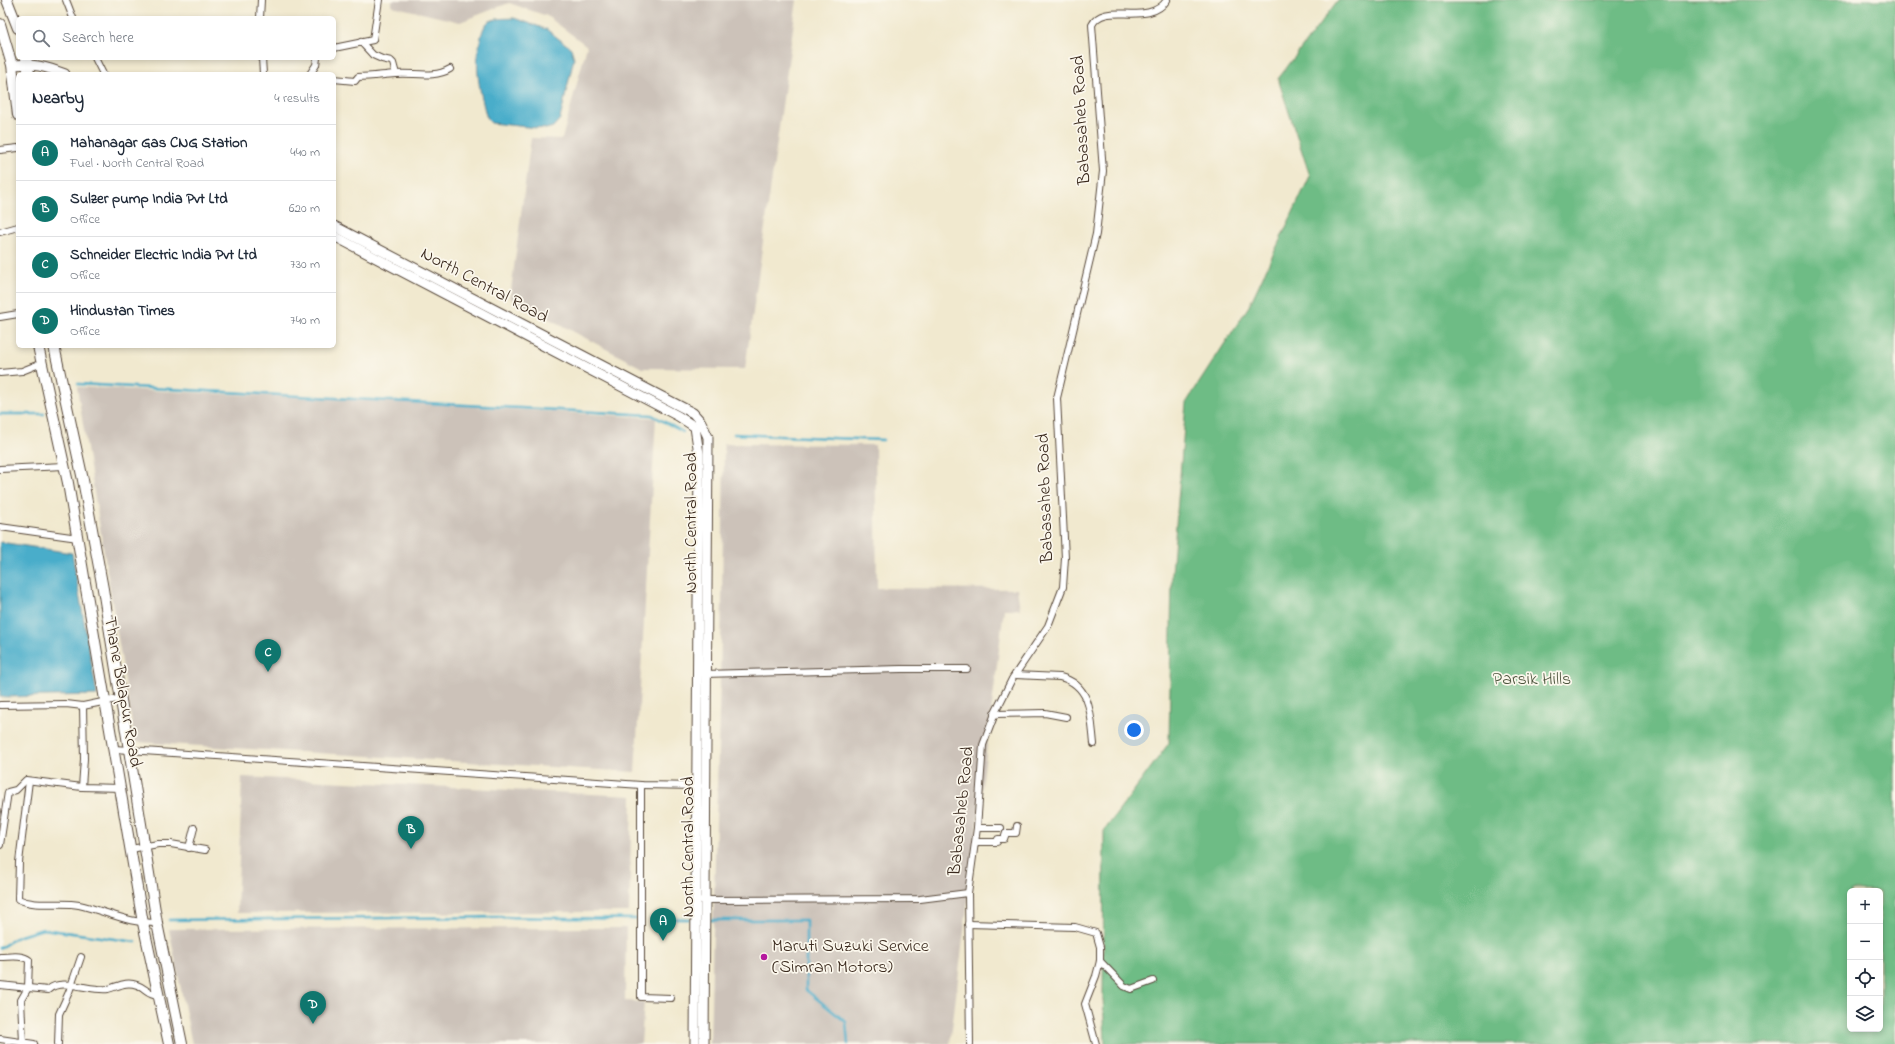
<!DOCTYPE html>
<html lang="en">
<head>
<meta charset="utf-8">
<style>
	:root { --surface:#fff; --page:#f2f2f3; --text:#1f2937; --muted:#747a83; --line:#e0e1e3; --accent:#0f766e }
	body { margin:0; font-family:"Indie Flower",sans-serif; background:var(--page); color:var(--text) }
	.controls { position:absolute; right:12px; bottom:12px; display:grid; overflow:hidden; border-radius:6px; box-shadow:0 2px 6px #0003 }
	.controls button { width:36px; height:36px; display:grid; place-items:center; padding:0; border:0; border-bottom:1px solid var(--line); background:var(--surface); color:var(--text); font:20px sans-serif }
	.you { position:absolute; left:1134px; top:730px; width:14px; height:14px; margin:-10px; border:3px solid #fff; border-radius:50%; background:#1a73e8; box-shadow:0 0 0 6px #1a73e833 }
	.badge { display:grid; place-items:center; width:26px; height:26px; border-radius:50%; background:var(--accent); color:#fff; font-size:13px; font-weight:700 }
	.pin { position:absolute; translate:-50% -33px; filter:drop-shadow(0 1px 2px #0008) }
	.pin::after { content:''; position:absolute; top:21px; width:14px; height:12px; background:inherit; clip-path:polygon(0 0,100% 0,50% 100%) }
	.list { margin:0; padding:0; list-style:none }
	h2 { display:flex; justify-content:space-between; align-items:center; height:52px; margin:0; padding:0 16px; font-size:17px }
	h2 small { font-size:13px; font-weight:400; color:var(--muted) }
	.list li { display:grid; grid-template-columns:26px 1fr auto; gap:12px; align-items:center; box-sizing:border-box; height:56px; padding:0 16px; border-top:1px solid var(--line) }
	.list b { display:block; font-size:15px; white-space:nowrap }
	.list p { margin:0; font-size:13px; white-space:nowrap; color:var(--muted) }
	.list em { font-size:13px; font-style:normal; color:var(--muted) }
	.icon { flex:none; width:22px; height:22px; fill:none; stroke:currentColor; stroke-width:2; stroke-linecap:round; stroke-linejoin:round }
	.map { position:relative; flex:none; width:1895px; height:1044px; overflow:hidden }
	.search { position:absolute; background:var(--surface); box-shadow:0 2px 6px #0003; left:16px; top:16px; width:320px; height:44px; display:flex; align-items:center; gap:10px; box-sizing:border-box; padding:0 14px; border-radius:6px; color:var(--muted); font-size:15px }
	.panel { position:absolute; background:var(--surface); box-shadow:0 2px 6px #0003; left:16px; top:72px; width:320px; height:276px; border-radius:6px }
	.map>svg:first-child { display:block }
	.industrial { fill:#ccc2b9 }
	.forest { fill:#6ebc85; stroke:#547352; fill-rule:evenodd }
	.water { fill:#4aadca; stroke:#426c74 }
	.lines { fill:none; stroke-linecap:round; stroke-linejoin:round }
	.stream { stroke:#4aadca; stroke-width:2.5 }
	.minor-casing { stroke:#564739; stroke-width:8 }
	.secondary-casing { stroke:#564739; stroke-width:11 }
	.primary-casing { stroke:#564739; stroke-width:12 }
	.minor { stroke:#fff; stroke-width:6 }
	.secondary { stroke:#fff; stroke-width:9 }
	.primary { stroke:#fff; stroke-width:10 }
	.poi-dot { fill:#b5179e; stroke:#fbf7ec; stroke-width:1.5 }
	.labels { text-anchor:middle; dominant-baseline:central; stroke-width:3.5; stroke-linejoin:round; paint-order:stroke }
	.street-label { font-size:18px; fill:#3b2a1e; stroke:#fbf7ec }
	.park-label { font-size:18px; fill:#4e563e; stroke:#fbf7ec }
	.poi-label { font-size:18px; fill:#3b2a1e; stroke:#fbf7ec; text-anchor:start }
</style>
</head>
<body>
<div class="map">
<svg width="1895" height="1044" viewBox="0 0 1895 1044">
	<rect width="100%" height="100%" fill="#fbf7ec"/>
	<filter id="ink" filterUnits="userSpaceOnUse"><feTurbulence type="fractalNoise" baseFrequency=".025" numOctaves="2"/><feDisplacementMap in="SourceGraphic" scale="8" xChannelSelector="R" yChannelSelector="G"/><feConvolveMatrix kernelMatrix="1 2 1 2 8 2 1 2 1" color-interpolation-filters="sRGB"/></filter>
	<filter id="wash" filterUnits="userSpaceOnUse"><feTurbulence type="fractalNoise" baseFrequency=".012" numOctaves="4" result="noise"/><feDisplacementMap in="SourceGraphic" scale="16" xChannelSelector="R" yChannelSelector="G"/><feGaussianBlur stdDeviation="0.9" result="paint"/><feColorMatrix in="noise" values="0 0 0 0 0 0 0 0 0 0 0 0 0 0 0 0 0 1.4 0 .05"/><feComposite in="paint" operator="in"/></filter>
	<g filter="url(#wash)">
		<rect width="100%" height="100%" fill="#f1e9cf"/>
		<g class="industrial">
			<polygon points="392,0 797,0 745,369 642,368 510,298 531,138 562,139 587,46 547,16 509,3 460,22 392,6"/>
			<polygon points="77,387 396,402 656,418 635,772 135,742"/>
			<polygon points="724,444 875,445 877,588 1017,589 1020,609 1004,609 950,1044 710,1044 722,603"/>
			<polygon points="242,777 632,796 629,912 237,913"/>
			<polygon points="626,928 625,1001 644,1002 641,1044 192,1044 169,929"/>
		</g>
		<path class="forest" d="M 1338,0 L 1895,0 L 1895,1044 L 1105,1044 L 1103,996 L 1104,831 L 1169,743 L 1172,573 L 1186,403 L 1249,306 L 1310,176 L 1278,79 ZM 1850,891 L 1880,891 L 1880,1029 L 1850,1029 Z"/>
		<g class="water">
			<path d="M 514,18 L 546,29 L 571,48 L 574,58 L 560,119 L 553,127 L 546,129 L 491,123 L 487,119 C 480,92 473,65 481,37 C 482,32 484,26 487,23 C 494,17 506,19 514,18 Z"/>
			<polygon points="0,542 72,553 97,695 0,697"/>
		</g>
		<g class="lines">
			<g class="stream">
				<polyline points="78,384 652,415 683,432"/>
				<polyline points="0,414 44,414"/>
				<polyline points="734,434 883,440"/>
				<polyline points="651,919 689,919"/>
				<polyline points="169,920 498,917 636,919"/>
				<polyline points="710,920 806,920 806,990 846,1022 848,1044"/>
				<polyline points="0,948 17,937 43,929 136,942"/>
			</g>
		</g>
	</g>
	<g filter="url(#ink)">
		<g class="lines">
			<defs>
				<g id="minor">
					<polyline points="66,0 73,18"/>
					<polyline points="260,18 261,0"/>
					<polyline points="361,42 373,55 382,59 391,61 393,63 396,74"/>
					<polyline points="334,48 373,40 379,0"/>
					<polyline points="95,58 103,74"/>
					<polyline points="262,58 263,74"/>
					<polyline points="310,74 316,65 317,58"/>
					<path d="M 334,79 L 355,81 L 358,77 C 371,77 382,75 395,74 C 413,72 433,79 450,69"/>
					<polyline points="0,150 18,148"/>
					<polyline points="0,232 18,227"/>
					<polyline points="0,317 18,314"/>
					<polyline points="0,373 22,371 42,363"/>
					<polyline points="0,469 64,466"/>
					<polyline points="0,527 78,538"/>
					<polyline points="704,674 901,669 967,669"/>
					<path d="M 1015,675 L 1060,677 C 1092,685 1091,717 1094,744"/>
					<polyline points="0,705 66,704 83,706 122,698"/>
					<polyline points="994,714 1045,713 1066,717"/>
					<polyline points="114,749 641,785 699,786"/>
					<path d="M 29,781 L 19,862 L 18,899 C 37,908 59,901 79,905 C 106,911 129,924 157,923"/>
					<polyline points="641,785 641,997 671,998"/>
					<polyline points="82,787 84,759 83,706"/>
					<polyline points="977,828 1001,828"/>
					<polyline points="976,842 997,842 998,839 1004,839 1006,833 1016,833 1017,826"/>
					<polyline points="0,845 8,792 16,790 26,780 82,787 121,788"/>
					<polyline points="189,848 194,828"/>
					<polyline points="131,849 158,844 171,844 205,850"/>
					<polyline points="702,900 920,899 968,893"/>
					<polyline points="968,924 1075,927 1096,933 1100,947 1100,961 1096,976 1085,1004 1096,1044"/>
					<path d="M 0,957 C 9,957 22,954 29,960 L 28,988 L 21,1000 L 23,1042"/>
					<polyline points="1100,961 1124,986 1131,989 1153,981"/>
					<path d="M 0,985 L 48,990 C 61,977 92,992 108,989 C 119,986 126,981 137,985 C 147,988 146,994 159,995"/>
					<polyline points="0,1039 34,1044"/>
					<polyline points="58,1044 59,1014 69,992 81,957"/>
					<path d="M 970,1044 L 968,893 L 977,828 L 983,745 L 996,711 L 1012,679 L 1048,626 L 1063,587 L 1065,558 L 1057,398 L 1096,234 L 1103,171 L 1092,25 C 1104,0 1148,28 1167,0"/>
				</g>
				<g id="secondary">
					<path d="M 12,65 C 32,63 47,67 65,74"/>
					<polyline points="334,226 693,413 701,422 708,437 704,1044"/>
					<polyline points="334,236 678,416 695,427 699,454 695,1044"/>
				</g>
				<g id="primary">
					<polyline points="7,0 18,28"/>
					<polyline points="0,24 12,65 18,115"/>
					<polyline points="26,58 29,74"/>
					<polyline points="38,346 68,483 143,923 169,1044"/>
					<polyline points="54,346 83,480 103,589 157,923 182,1044"/>
				</g>
			</defs>
			<use href="#minor" class="minor-casing"/>
			<use href="#secondary" class="secondary-casing"/>
			<use href="#primary" class="primary-casing"/>
			<use href="#minor" class="minor"/>
			<use href="#secondary" class="secondary"/>
			<use href="#primary" class="primary"/>
		</g>
	</g>
	<circle class="poi-dot" cx="764" cy="957" r="4"/>
	<g class="labels">
		<g class="street-label">
			<text transform="translate(1082 120) rotate(-93)">Babasaheb Road</text>
			<text transform="translate(484 286) rotate(28)">North Central Road</text>
			<text transform="translate(1046 498) rotate(-92)">Babasaheb Road</text>
			<text transform="translate(692 523) rotate(-90)">North Central Road</text>
			<text transform="translate(122 692) rotate(80)">Thane Belapur Road</text>
			<text transform="translate(962 811) rotate(-84)">Babasaheb Road</text>
			<text transform="translate(689 847) rotate(-90)">North Central Road</text>
		</g>
		<g class="park-label">
			<text x="1532" y="680">Parsik Hills</text>
		</g>
		<g class="poi-label">
			<text x="772" y="947">Maruti Suzuki Service<tspan x="772" dy="21">(Simran Motors)</tspan></text>
		</g>
	</g>
</svg>
<div class="controls">
<button>+</button>
<button>−</button>
<button><svg class="icon" aria-label="locate" viewBox="0 0 24 24"><circle cx="12" cy="12" r="6"/><path d="M12 2v4M12 18v4M2 12h4M18 12h4"/></svg></button>
<button><svg class="icon" aria-label="layers" viewBox="0 0 24 24"><path d="M12 4l9 5-9 5-9-5zM3 14l9 5 9-5"/></svg></button>
</div>
<div class="you"></div>
<div class="pin badge" style="left:663px;top:941px">A</div>
<div class="pin badge" style="left:411px;top:849px">B</div>
<div class="pin badge" style="left:268px;top:672px">C</div>
<div class="pin badge" style="left:313px;top:1024px">D</div>
<div class="search"><svg class="icon" aria-label="search" viewBox="0 0 24 24"><circle cx="10" cy="10" r="6"/><path d="M15 15l6 6"/></svg>Search here</div>
<section class="panel">
<h2>Nearby<small>4 results</small></h2>
<ul class="list">
<li><span class="badge">A</span><div><b>Mahanagar Gas CNG Station</b><p>Fuel · North Central Road</p></div><em>440 m</em></li>
<li><span class="badge">B</span><div><b>Sulzer pump India Pvt Ltd</b><p>Office</p></div><em>620 m</em></li>
<li><span class="badge">C</span><div><b>Schneider Electric India Pvt Ltd</b><p>Office</p></div><em>730 m</em></li>
<li><span class="badge">D</span><div><b>Hindustan Times</b><p>Office</p></div><em>740 m</em></li>
</ul>
</section>
</div>
</body>
</html>
